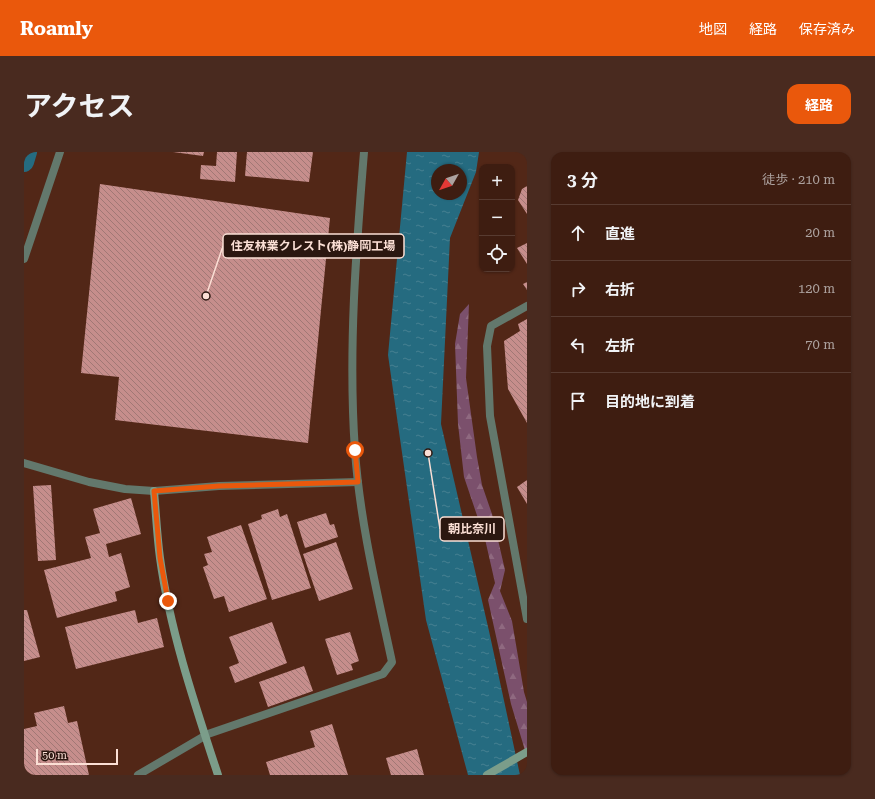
<!DOCTYPE html>
<html lang="ja">
<head>
<meta charset="utf-8">
<style>
	:root { --surface:#3e1d11; --page:#492a1f; --text:#f1f3f6; --muted:#ada29f; --line:#573b31; --accent:#ea580c }
	body { margin:0; font-family:"Roboto Serif","Noto Sans JP",serif; background:var(--page); color:var(--text) }
	.controls { position:absolute; right:12px; top:12px; display:grid; overflow:hidden; border-radius:8px; box-shadow:0 1px 3px #0004 }
	.controls button { width:36px; height:36px; display:grid; place-items:center; padding:0; border:0; border-bottom:1px solid var(--line); background:var(--surface); color:var(--text); font:20px sans-serif }
	.compass { position:absolute; left:407px; top:12px; width:36px; height:36px; border-radius:50%; background:var(--surface); box-shadow:0 1px 3px #0004; rotate:230deg }
	.scale { position:absolute; left:12px; bottom:10px; width:82px; box-sizing:border-box; padding-left:4px; border:2px solid #fbdfd5; border-top:0; font-size:11px; line-height:14px; white-space:nowrap; color:#fbdfd5; -webkit-text-stroke:3px #2b1710; paint-order:stroke }
	.stop { position:absolute; width:12px; height:12px; margin:-9px; border:3px solid #ea580c; border-radius:50%; background:#fff }
	.stop.end { background:#ea580c; border-color:#fff; box-shadow:0 1px 4px #0008 }
	.list { margin:0; padding:0; list-style:none }
	h2 { display:flex; justify-content:space-between; align-items:center; height:52px; margin:0; padding:0 16px; font-size:17px }
	h2 small { font-size:13px; font-weight:400; color:var(--muted) }
	.list li { display:grid; grid-template-columns:26px 1fr auto; gap:12px; align-items:center; box-sizing:border-box; height:56px; padding:0 16px; border-top:1px solid var(--line) }
	.list b { display:block; font-size:15px; white-space:nowrap }
	.list em { font-size:13px; font-style:normal; color:var(--muted) }
	.icon { flex:none; width:22px; height:22px; fill:none; stroke:currentColor; stroke-width:2; stroke-linecap:round; stroke-linejoin:round }
	.map { position:relative; flex:none; width:503px; height:623px; overflow:hidden; border-radius:12px }
	header { display:flex; align-items:center; gap:24px; box-sizing:border-box; height:56px; padding:0 20px; background:var(--accent); color:#fff }
	header strong { font-size:19px }
	nav { display:flex; gap:22px; margin-inline-start:auto; font-size:14px }
	.intro { display:flex; align-items:center; justify-content:space-between; box-sizing:border-box; height:96px; padding:0 24px }
	h1 { margin:0; font-size:28px }
	.button { padding:10px 18px; border-radius:12px; background:var(--accent); color:#fff; font-size:14px; font-weight:700 }
	main { display:flex; gap:24px; padding:0 24px }
	aside { flex:1; background:var(--surface); border-radius:12px; box-shadow:0 1px 3px #0004 }
	.map>svg:first-child { display:block }
	.forest { fill:url(#forest-firs) }
	.water { fill:url(#water-ripples); fill-rule:evenodd }
	.lines { fill:none; stroke-linecap:round; stroke-linejoin:round }
	.river { stroke:#256b80; stroke-width:20 }
	.building { fill:url(#building-back-hatch) }
	.street { stroke:#63786c; stroke-width:8 }
	.secondary { stroke:#7b9d8a; stroke-width:8 }
	.route { stroke:#ea580c; stroke-width:5 }
	.leader { fill:none; stroke:#fbdfd5; stroke-width:1.5 }
	.callout-dot { fill:#fbdfd5; stroke:#2b1710; stroke-width:1.5 }
	.callout { fill:#2b1710; stroke:#fbdfd5; stroke-width:1.5 }
	.callout-label { font-size:12px; text-anchor:middle; font-weight:bold; fill:#fbdfd5 }
</style>
</head>
<body>
<header>
<strong>Roamly</strong>
<nav><a>地図</a><a>経路</a><a>保存済み</a></nav>
</header>
<div class="intro"><h1>アクセス</h1><a class="button">経路</a></div>
<main>
<div class="map">
<svg width="503" height="623" viewBox="0 0 503 623">
	<defs>
		<pattern id="forest-firs" width="22" height="20" patternUnits="userSpaceOnUse"><rect width="22" height="20" fill="#7b506c"/><path d="M5 1l3.5 6h-7zM16 11l3.5 6h-7z" fill="#8f6980"/></pattern>
		<pattern id="water-ripples" width="26" height="14" patternUnits="userSpaceOnUse"><rect width="26" height="14" fill="#256b80"/><path d="M2 4q2-2 4 0t4 0M15 11q2-2 4 0t4 0" fill="none" stroke="#468091"/></pattern>
		<pattern id="building-back-hatch" width="6" height="6" patternUnits="userSpaceOnUse"><rect width="6" height="6" fill="#c68e8c"/><path d="M-1 5l2 2M0 0l6 6M5-1l2 2" fill="none" stroke="#a17875"/></pattern>
	</defs>
	<rect width="100%" height="100%" fill="#522717"/>
	<polygon class="forest" points="445,152 442,226 453,305 458,333 468,362 481,418 476,439 488,469 500,540 503,550 503,605 487,552 464,448 471,431 461,387 440,325 434,272 431,192 436,162"/>
	<path class="water" d="M 383,0 L 455,0 L 452,20 L 426,86 L 417,272 L 465,479 L 496,623 L 444,623 L 402,468 L 364,203 ZM 413,18 L 437,18 L 437,42 L 413,42 Z"/>
	<g class="lines">
		<polyline class="river" points="0,10 3,0"/>
	</g>
	<g class="building">
		<polygon points="149,0 180,0 179,4"/>
		<polygon points="193,0 213,0 211,30 176,27 177,13 192,14"/>
		<polygon points="223,0 289,0 285,30 221,24"/>
		<polygon points="76,32 306,66 284,291 91,268 95,225 57,221"/>
		<polygon points="503,34 503,62 494,48 498,37"/>
		<polygon points="503,91 503,112 493,96"/>
		<polygon points="503,130 503,138 499,132"/>
		<polygon points="503,167 503,271 484,237 480,189 496,179 494,172"/>
		<polygon points="503,328 503,352 493,335"/>
		<polygon points="27,333 32,408 14,409 9,334"/>
		<polygon points="107,346 117,382 82,392 85,405 97,401 106,435 91,440 93,449 33,466 20,418 67,406 61,385 76,381 69,357"/>
		<polygon points="254,357 256,365 263,362 287,436 248,448 224,372 238,367 237,363"/>
		<polygon points="302,361 306,373 310,372 314,385 281,396 273,370"/>
		<polygon points="217,373 243,447 205,460 200,444 190,447 179,415 184,413 180,402 188,400 183,385"/>
		<polygon points="312,390 329,437 295,449 279,402"/>
		<polygon points="0,458 3,458 16,505 0,509"/>
		<polygon points="111,458 114,471 133,466 140,495 52,517 41,475"/>
		<polygon points="248,470 263,511 211,531 205,515 215,511 205,485"/>
		<polygon points="326,480 335,509 327,512 329,518 313,523 301,487"/>
		<polygon points="280,514 289,539 244,555 235,530"/>
		<polygon points="40,554 44,571 53,569 65,623 0,623 0,577 13,574 10,561"/>
		<polygon points="308,572 324,623 246,623 242,610 291,595 286,579"/>
		<polygon points="393,597 400,623 367,623 362,606"/>
	</g>
	<g class="lines">
		<g class="street">
			<polyline points="0,107 36,0"/>
			<polyline points="503,154 467,174 463,194 466,264 503,467"/>
			<polyline points="0,311 65,330 101,337 130,339 195,334 334,330"/>
			<path d="M 114,623 L 184,582 L 359,522 L 368,510 C 353,440 336,370 331,299 C 324,199 332,99 340,0"/>
		</g>
		<g class="secondary">
			<path d="M 130,339 C 132,361 133,384 136,406 C 146,479 171,553 194,623"/>
			<polyline points="463,623 503,600"/>
		</g>
	</g>
	<g class="lines">
		<polyline class="route" points="144,449 136,406 130,339 195,334 334,330 331,298"/>
	</g>
	<path class="leader" d="M182 144L199 94M404 301L416 377"/>
	<g class="callout-dot">
		<circle cx="182" cy="144" r="4"/>
		<circle cx="404" cy="301" r="4"/>
	</g>
	<g class="callout">
		<rect x="199" y="82" width="181" height="24" rx="4"/>
		<rect x="416" y="365" width="64" height="24" rx="4"/>
	</g>
	<g class="callout-label">
		<text x="289" y="98">住友林業クレスト(株)静岡工場</text>
		<text x="448" y="381">朝比奈川</text>
	</g>
</svg>
<div class="controls">
<button>+</button>
<button>−</button>
<button><svg class="icon" aria-label="locate" viewBox="0 0 24 24"><circle cx="12" cy="12" r="6"/><path d="M12 2v4M12 18v4M2 12h4M18 12h4"/></svg></button>
</div>
<svg class="compass" viewBox="-18 -18 36 36"><path d="M0-13l5 13h-10z" fill="#e53935"/><path d="M0 13l5-13h-10z" fill="#ada29f"/></svg>
<div class="scale">50 m</div>
<div class="stop" style="left:331px;top:298px"></div>
<div class="stop end" style="left:144px;top:449px"></div>
</div>
<aside>
<h2>3 分<small>徒歩 · 210 m</small></h2>
<ul class="list">
<li><svg class="icon" aria-label="ahead" viewBox="0 0 24 24"><path d="M12 20V5M6 11l6-6 6 6"/></svg><div><b>直進</b></div><em>20 m</em></li>
<li><svg class="icon" aria-label="right" viewBox="0 0 24 24"><path d="M7 20v-9h11M14 6l5 5-5 5"/></svg><div><b>右折</b></div><em>120 m</em></li>
<li><svg class="icon" aria-label="left" viewBox="0 0 24 24"><path d="M17 20v-9H6M10 6l-5 5 5 5"/></svg><div><b>左折</b></div><em>70 m</em></li>
<li><svg class="icon" aria-label="arrive" viewBox="0 0 24 24"><path d="M6 21V4h12l-3 4 3 4H6"/></svg><div><b>目的地に到着</b></div></li>
</ul>
</aside>
</main>
</body>
</html>
